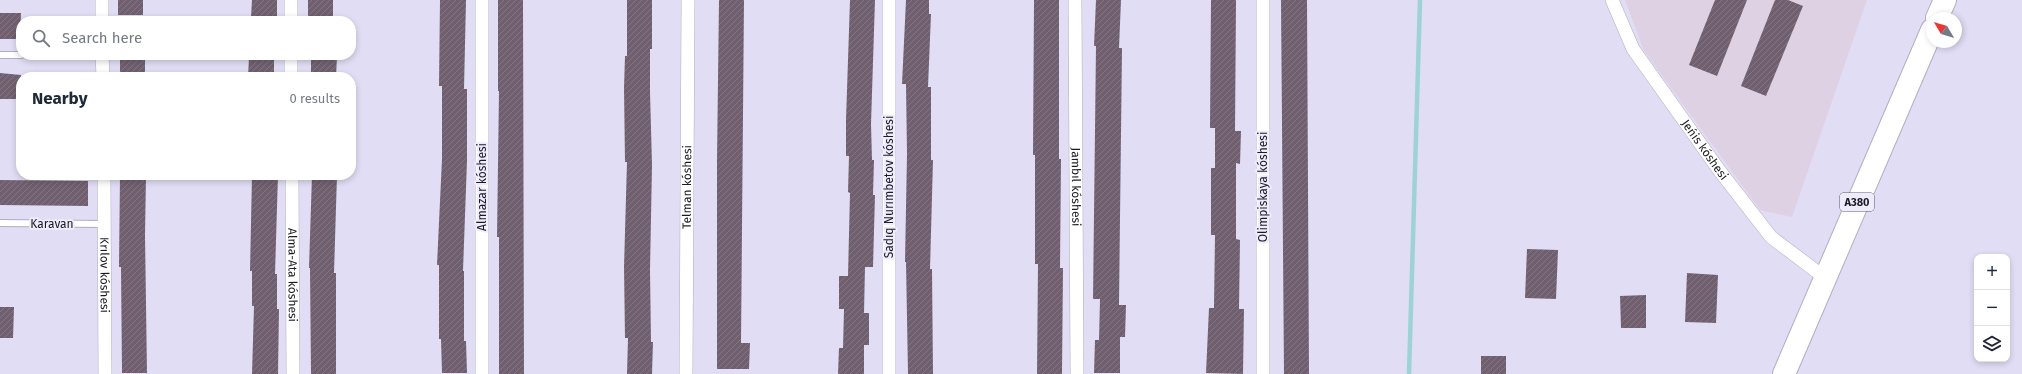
<!DOCTYPE html>
<html lang="en">
<head>
<meta charset="utf-8">
<style>
	:root { --surface:#fff; --page:#f2f2f3; --text:#1f2937; --muted:#747a83; --line:#e0e1e3 }
	body { margin:0; font-family:"Fira Sans",sans-serif; background:var(--page); color:var(--text) }
	.controls { position:absolute; right:12px; bottom:12px; display:grid; overflow:hidden; border-radius:8px; box-shadow:0 2px 6px #0003 }
	.controls button { width:36px; height:36px; display:grid; place-items:center; padding:0; border:0; border-bottom:1px solid var(--line); background:var(--surface); color:var(--text); font:20px sans-serif }
	.compass { position:absolute; left:1926px; top:12px; width:36px; height:36px; border-radius:50%; background:var(--surface); box-shadow:0 2px 6px #0003; rotate:308deg }
	.list { margin:0; padding:0; list-style:none }
	h2 { display:flex; justify-content:space-between; align-items:center; height:52px; margin:0; padding:0 16px; font-size:17px }
	h2 small { font-size:13px; font-weight:400; color:var(--muted) }
	.icon { flex:none; width:22px; height:22px; fill:none; stroke:currentColor; stroke-width:2; stroke-linecap:round; stroke-linejoin:round }
	.map { position:relative; flex:none; width:2022px; height:374px; overflow:hidden }
	.search { position:absolute; background:var(--surface); box-shadow:0 2px 6px #0003; left:16px; top:16px; width:340px; height:44px; display:flex; align-items:center; gap:10px; box-sizing:border-box; padding:0 14px; border-radius:16px; color:var(--muted); font-size:15px }
	.panel { position:absolute; background:var(--surface); box-shadow:0 2px 6px #0003; left:16px; top:72px; width:340px; height:108px; border-radius:16px }
	.map>svg:first-child { display:block }
	.education { fill:#dfd1e4 }
	.lines { fill:none; stroke-linecap:round; stroke-linejoin:round }
	.stream { stroke:#9fd2d7; stroke-width:4.5 }
	.building { fill:url(#building-hatch) }
	.lane-casing { stroke:#b1adc3; stroke-width:8 }
	.street-casing { stroke:#b1adc3; stroke-width:14 }
	.highway-casing { stroke:#b1adc3; stroke-width:24 }
	.lane { stroke:#fff; stroke-width:6 }
	.street { stroke:#fff; stroke-width:13 }
	.highway { stroke:#fff; stroke-width:22 }
	.labels { text-anchor:middle; dominant-baseline:central; stroke-width:4; stroke-linejoin:round; paint-order:stroke }
	.shield { fill:#eeebfd; stroke:#5a5964; stroke-width:1 }
	.shield-label { font-size:11px; font-weight:bold; fill:#1b1a22 }
	.street-label { font-size:12px; fill:#1b1a22; stroke:#eeebfd }
</style>
</head>
<body>
<div class="map">
<svg width="2022" height="374" viewBox="0 0 2022 374">
	<defs>
		<pattern id="building-hatch" width="6" height="6" patternUnits="userSpaceOnUse"><rect width="6" height="6" fill="#70606f"/><path d="M-1 1l2-2M0 6l6-6M5 7l2-2" fill="none" stroke="#837682"/></pattern>
	</defs>
	<rect width="100%" height="100%" fill="#e1ddf4"/>
	<polygon class="education" points="1625,0 1867,0 1792,217 1760,210 1644,51"/>
	<g class="lines">
		<polyline class="stream" points="1409,374 1420,0"/>
	</g>
	<g class="building">
		<rect x="118" y="0" width="25" height="15"/>
		<polygon points="252,0 277,0 277,17 251,17"/>
		<rect x="308" y="0" width="25" height="21"/>
		<polygon points="440,0 466,0 464,89 467,89 467,161 463,271 464,271 464,341 466,341 467,373 442,373 441,339 439,339 439,265 437,265 442,159 442,86 439,86"/>
		<polygon points="498,0 523,0 524,374 499,374 499,237 497,237 499,91 498,91"/>
		<polygon points="627,0 652,0 652,49 650,49 650,92 652,165 650,270 651,342 653,342 652,374 627,374 628,338 625,338 624,267 627,162 625,162 624,88 625,56 627,56"/>
		<polygon points="719,0 744,0 741,343 750,343 749,369 717,369 717,160"/>
		<polygon points="850,0 875,0 871,124 872,160 874,160 873,195 875,195 873,267 865,267 864,313 869,313 869,345 864,345 864,374 838,374 839,348 843,348 844,309 839,309 839,276 848,276 850,193 848,192 849,156 846,156 846,120"/>
		<polygon points="906,0 929,0 929,14 931,14 928,87 931,87 931,160 933,160 930,269 932,269 933,374 908,374 906,262 905,262 907,154 906,84 902,84"/>
		<polygon points="1034,0 1059,0 1059,159 1061,159 1060,268 1063,268 1062,374 1037,374 1038,264 1035,264 1035,155 1033,155"/>
		<polygon points="1096,0 1121,0 1119,48 1122,48 1119,305 1126,305 1125,337 1120,337 1120,373 1094,373 1095,340 1099,340 1100,299 1093,299 1096,46 1094,46"/>
		<polygon points="1211,0 1236,0 1235,131 1241,131 1240,164 1236,163 1236,239 1240,240 1239,309 1244,309 1243,374 1206,373 1209,308 1214,308 1215,235 1211,235 1211,168 1215,168 1215,128 1210,128"/>
		<polygon points="1281,0 1307,0 1309,374 1284,374"/>
		<polygon points="1715,0 1747,0 1717,76 1689,65"/>
		<polygon points="1775,0 1788,0 1803,6 1766,96 1741,86"/>
		<polygon points="0,13 21,13 20,39 0,39"/>
		<polygon points="311,55 337,56 336,77 311,77"/>
		<polygon points="249,57 274,57 274,77 248,77"/>
		<polygon points="120,58 145,59 145,77 120,77"/>
		<polygon points="0,73 21,75 21,99 0,99"/>
		<polygon points="120,175 146,175 145,235 147,373 122,373 121,267 119,267"/>
		<polygon points="252,175 278,175 275,274 277,274 277,309 279,309 278,374 252,374 254,306 252,306 252,271 250,271"/>
		<polygon points="312,175 337,175 334,273 336,273 336,374 311,374 310,268 309,268"/>
		<polygon points="0,180 88,181 88,206 0,205"/>
		<polygon points="1527,249 1558,250 1556,299 1525,298"/>
		<polygon points="1687,273 1718,275 1716,323 1685,322"/>
		<polygon points="1646,295 1646,328 1621,328 1620,296"/>
		<polygon points="0,307 14,307 13,338 0,338"/>
		<rect x="1481" y="356" width="25" height="18"/>
	</g>
	<g class="lines">
		<defs>
			<g id="lane">
				<polyline points="0,55 21,55"/>
				<polyline points="0,223 104,224"/>
			</g>
			<g id="street">
				<polyline points="102,0 102,21"/>
				<polyline points="291,0 291,21"/>
				<polyline points="482,0 482,374"/>
				<path id="s1" d="M 1075,0 L 1077,374"/>
				<path id="s2" d="M 1612,0 L 1633,49 L 1719,170 L 1771,237 L 1824,277"/>
				<polyline points="102,55 103,77"/>
				<polyline points="291,55 291,77"/>
				<path id="s3" d="M 104,175 L 105,374"/>
				<path id="s4" d="M 292,175 L 293,374"/>
				<path id="s5" d="M 686,374 L 688,0"/>
				<polyline points="889,374 889,0"/>
				<polyline points="1263,374 1263,0"/>
			</g>
			<g id="highway">
				<polyline points="1937,18 1945,0"/>
				<polyline points="1784,374 1932,30"/>
			</g>
		</defs>
		<use href="#lane" class="lane-casing"/>
		<use href="#street" class="street-casing"/>
		<use href="#highway" class="highway-casing"/>
		<use href="#lane" class="lane"/>
		<use href="#street" class="street"/>
		<use href="#highway" class="highway"/>
	</g>
	<g class="labels">
		<rect class="shield" x="1840" y="193" width="34" height="18" rx="3"/>
		<g class="shield-label">
			<text x="1857" y="202">A380</text>
		</g>
		<g class="street-label">
			<text stroke="none"><textPath href="#s2" startOffset="177">Jeńis kóshesi</textPath></text>
			<text transform="translate(482 187) rotate(-90)">Almazar kóshesi</text>
			<text stroke="none"><textPath href="#s5" startOffset="187">Telman kóshesi</textPath></text>
			<text transform="translate(889 187) rotate(-90)">Sadıq Nurımbetov kóshesi</text>
			<text stroke="none"><textPath href="#s1" startOffset="187">Jambıl kóshesi</textPath></text>
			<text transform="translate(1263 187) rotate(-90)">Olimpiskaya kóshesi</text>
			<text x="52" y="224">Karavan</text>
			<text stroke="none"><textPath href="#s3" startOffset="100">Krılov kóshesi</textPath></text>
			<text stroke="none"><textPath href="#s4" startOffset="100">Alma-Ata kóshesi</textPath></text>
		</g>
	</g>
</svg>
<div class="controls">
<button>+</button>
<button>−</button>
<button><svg class="icon" aria-label="layers" viewBox="0 0 24 24"><path d="M12 4l9 5-9 5-9-5zM3 14l9 5 9-5"/></svg></button>
</div>
<svg class="compass" viewBox="-18 -18 36 36"><path d="M0-13l5 13h-10z" fill="#e53935"/><path d="M0 13l5-13h-10z" fill="#747a83"/></svg>
<div class="search"><svg class="icon" aria-label="search" viewBox="0 0 24 24"><circle cx="10" cy="10" r="6"/><path d="M15 15l6 6"/></svg>Search here</div>
<section class="panel">
<h2>Nearby<small>0 results</small></h2>
<ul class="list">
</ul>
</section>
</div>
</body>
</html>
